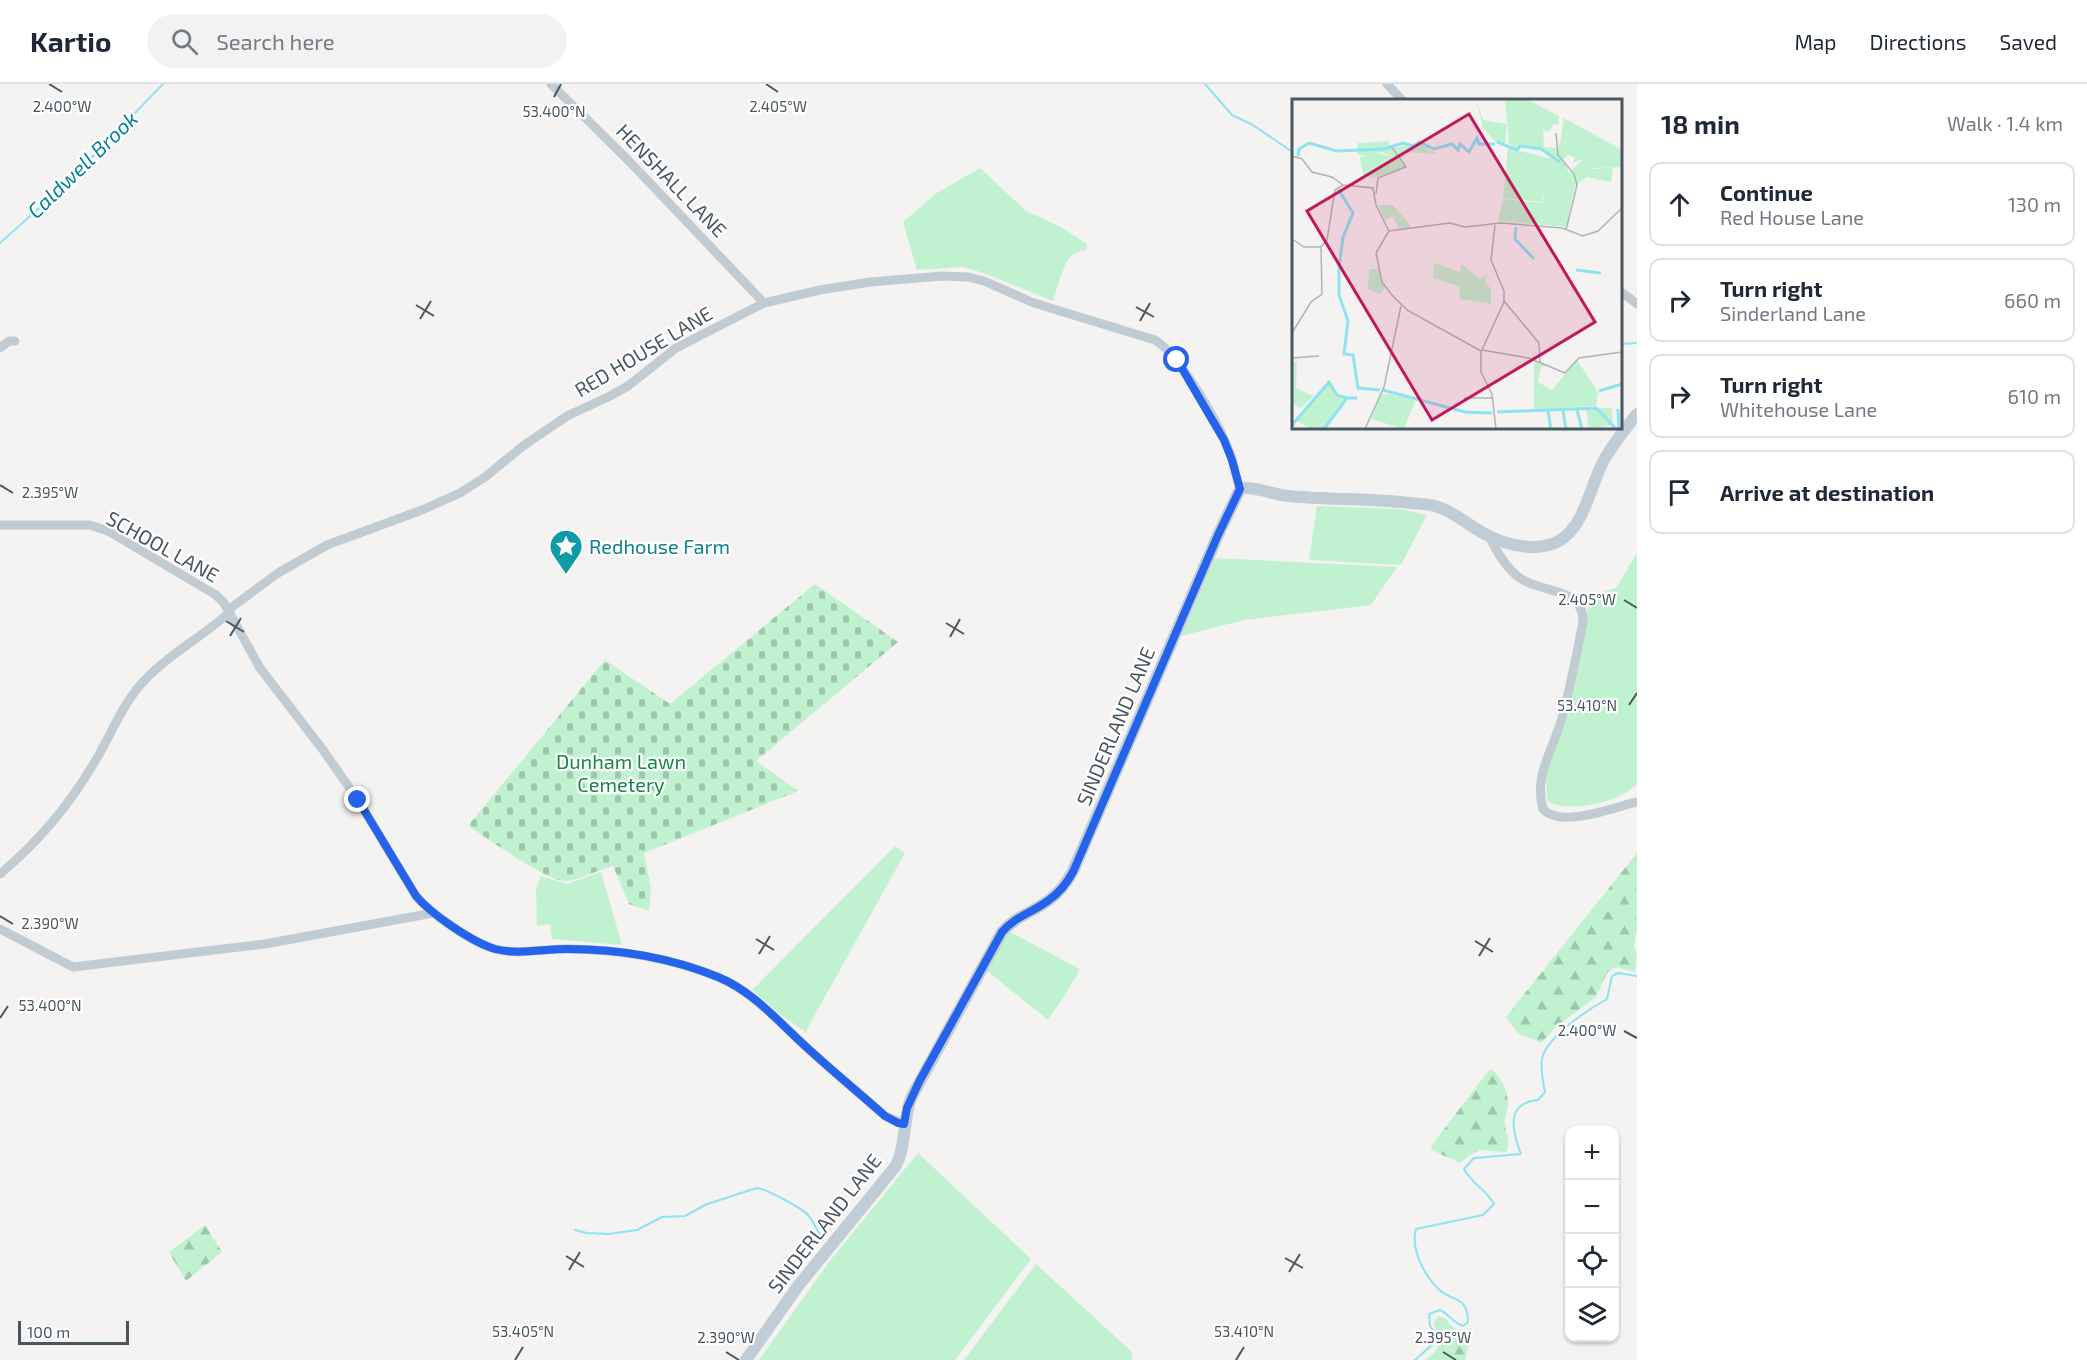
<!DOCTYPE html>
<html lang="en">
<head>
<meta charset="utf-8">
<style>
	:root { --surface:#fff; --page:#f2f2f3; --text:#1f2937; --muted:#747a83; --line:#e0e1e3 }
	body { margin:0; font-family:"Exo 2",sans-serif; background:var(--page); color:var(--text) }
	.controls { position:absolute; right:18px; bottom:18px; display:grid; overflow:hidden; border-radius:12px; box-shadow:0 2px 4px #0004 }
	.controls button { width:54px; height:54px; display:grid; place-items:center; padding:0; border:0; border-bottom:2px solid var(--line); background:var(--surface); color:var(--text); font:30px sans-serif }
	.scale { position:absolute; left:18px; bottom:15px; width:111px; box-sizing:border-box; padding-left:6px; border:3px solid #495761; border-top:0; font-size:16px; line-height:21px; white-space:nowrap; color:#495761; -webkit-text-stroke:4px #fff; paint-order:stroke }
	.stop { position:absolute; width:18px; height:18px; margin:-14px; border:4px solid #2563eb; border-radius:50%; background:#fff }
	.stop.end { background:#2563eb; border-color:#fff; box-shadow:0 2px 6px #0008 }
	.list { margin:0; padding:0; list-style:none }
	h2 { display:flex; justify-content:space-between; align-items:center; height:78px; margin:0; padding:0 24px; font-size:26px }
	h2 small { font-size:20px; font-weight:400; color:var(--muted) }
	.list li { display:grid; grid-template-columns:39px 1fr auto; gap:18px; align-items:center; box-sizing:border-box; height:84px; margin:0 12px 12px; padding:0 12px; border:2px solid var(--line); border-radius:12px }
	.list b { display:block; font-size:22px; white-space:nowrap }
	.list p { margin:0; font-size:20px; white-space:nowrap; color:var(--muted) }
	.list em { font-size:20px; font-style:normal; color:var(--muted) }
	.icon { flex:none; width:33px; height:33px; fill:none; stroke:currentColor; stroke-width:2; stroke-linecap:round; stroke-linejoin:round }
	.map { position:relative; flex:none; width:1637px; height:1276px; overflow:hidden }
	header { display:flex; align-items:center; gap:36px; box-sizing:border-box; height:84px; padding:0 30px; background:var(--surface); border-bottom:2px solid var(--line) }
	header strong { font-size:28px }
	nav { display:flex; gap:33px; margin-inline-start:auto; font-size:21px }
	.search { width:420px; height:54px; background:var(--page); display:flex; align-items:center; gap:15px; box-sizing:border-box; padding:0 21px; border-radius:33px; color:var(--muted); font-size:22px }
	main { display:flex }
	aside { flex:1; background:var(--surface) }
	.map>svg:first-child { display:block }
	.green { fill:#c1f2d0 }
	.forest { fill:url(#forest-firs) }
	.cemetery { fill:url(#cemetery-stones) }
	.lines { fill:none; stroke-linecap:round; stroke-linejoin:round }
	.stream { stroke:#8de3f0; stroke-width:2 }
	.street { stroke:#c0cbd2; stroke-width:9 }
	.secondary { stroke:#c0ccd6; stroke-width:12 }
	.route { stroke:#2563eb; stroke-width:8 }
	.ticks { fill:none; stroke:#495761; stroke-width:2 }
	.labels { text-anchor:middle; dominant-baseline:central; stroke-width:4.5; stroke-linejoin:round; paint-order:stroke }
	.street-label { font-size:20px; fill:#495761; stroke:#fff }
	.culture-label { font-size:20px; fill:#0d838f; stroke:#fff; text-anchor:start }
	.park-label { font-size:20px; fill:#148846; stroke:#fff }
	.water-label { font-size:21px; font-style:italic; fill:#098295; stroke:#fff }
	.inset-river { fill:none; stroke:#8de3f0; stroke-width:3 }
	.inset-road { fill:none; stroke:#b0b4b8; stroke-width:1.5 }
	.view { fill:#c2185b; fill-opacity:0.15; stroke:#c2185b; stroke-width:3 }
	.inset-edge { fill:none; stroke:#495761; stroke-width:3 }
	.ticks-label { font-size:15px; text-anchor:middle; fill:#495761; stroke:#fff; stroke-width:4.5; stroke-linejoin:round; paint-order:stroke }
</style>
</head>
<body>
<header>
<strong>Kartio</strong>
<div class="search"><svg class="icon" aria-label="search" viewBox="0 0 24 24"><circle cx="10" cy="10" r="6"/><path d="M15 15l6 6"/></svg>Search here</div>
<nav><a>Map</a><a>Directions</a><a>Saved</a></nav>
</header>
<main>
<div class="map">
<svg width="1637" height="1276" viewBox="0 0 1637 1276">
	<defs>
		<pattern id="forest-firs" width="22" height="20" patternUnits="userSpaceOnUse" patternTransform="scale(1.5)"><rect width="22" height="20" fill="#c1f2d0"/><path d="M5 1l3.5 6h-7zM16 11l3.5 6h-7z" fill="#9fc7ac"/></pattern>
		<pattern id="cemetery-stones" width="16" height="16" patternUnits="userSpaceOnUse" patternTransform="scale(1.5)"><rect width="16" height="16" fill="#c1f2d0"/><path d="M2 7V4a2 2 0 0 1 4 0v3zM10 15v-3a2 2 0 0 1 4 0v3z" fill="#9fc7ac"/></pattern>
	</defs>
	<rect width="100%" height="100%" fill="#f5f2f2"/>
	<g class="green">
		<path d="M 980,84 L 1026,127 L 1061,143 L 1087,160 L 1086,166 C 1081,167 1076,167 1072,171 C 1063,179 1057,206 1053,217 L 984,189 L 963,183 L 917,186 L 903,138 L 935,110 Z"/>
		<polygon points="1317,422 1400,425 1427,431 1401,481 1309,476"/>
		<path d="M 1637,469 L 1637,700 C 1621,718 1567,730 1547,717 L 1546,687 L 1586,540 L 1589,512 L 1616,504 Z"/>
		<polygon points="1215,474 1397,483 1371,521 1244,536 1181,552"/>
		<polygon points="895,762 905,769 807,945 807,949 780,930 752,906"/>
		<polygon points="601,788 622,861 552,855 550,840 537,842 536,805 541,792 567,800"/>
		<polygon points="1008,847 1080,885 1065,911 1048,936 986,886"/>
		<polygon points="918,1069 1031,1175 955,1276 759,1276 829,1178"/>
		<polygon points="1036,1180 1132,1268 1132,1276 964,1276"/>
	</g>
	<g class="forest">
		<polygon points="1637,769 1637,846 1634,861 1637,872 1635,888 1615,883 1607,889 1596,913 1556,943 1541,959 1518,949 1506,933"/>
		<path d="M 1490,985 C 1501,991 1509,1009 1508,1022 C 1507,1028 1504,1035 1505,1040 C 1506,1051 1511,1058 1506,1068 C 1482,1068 1481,1060 1460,1079 L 1432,1066 L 1431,1062 Z"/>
		<polygon points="205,1141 222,1168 186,1197 169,1168"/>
		<path d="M 1438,1232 L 1445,1234 C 1453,1245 1458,1249 1472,1244 L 1465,1276 L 1425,1276 L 1435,1268 L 1441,1256 L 1433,1239 Z"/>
	</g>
	<path class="cemetery" d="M 815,500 L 898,558 L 756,677 L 798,707 L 644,769 L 651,804 L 649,827 L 629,820 L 613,782 C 601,785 577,797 565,797 C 544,796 488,754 468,742 L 605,576 L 670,620 Z"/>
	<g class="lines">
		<g class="stream">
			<polyline points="1205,0 1232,31 1253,41 1294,69"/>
			<polyline points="0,159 66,100 163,0"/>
			<polyline points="1620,260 1637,259"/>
			<path d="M 575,1146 L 587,1149 L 608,1150 L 637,1146 L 662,1133 L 685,1132 L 707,1120 L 757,1104 C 766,1105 802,1124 808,1131 C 814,1138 818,1148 823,1156"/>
			<path d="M 1415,1276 L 1432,1261 L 1436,1250 L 1430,1242 L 1429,1230 L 1440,1226 C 1449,1230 1453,1239 1463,1242 L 1468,1238 C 1468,1232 1467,1224 1463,1220 C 1458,1214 1448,1213 1442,1208 C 1426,1195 1410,1166 1416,1145 L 1483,1131 L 1494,1120 C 1487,1106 1472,1100 1464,1085 L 1474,1074 L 1521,1070 C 1512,1047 1505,1019 1538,1016 L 1545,1008 C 1543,998 1540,984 1542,975 C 1546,953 1589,925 1607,915 L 1612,892 L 1618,889 L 1637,892"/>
		</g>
		<g class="street">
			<polyline points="551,0 628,76 764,219"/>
			<polyline points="1387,0 1402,16"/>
			<polyline points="1620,207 1637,220"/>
			<polyline points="0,264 9,257 15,257"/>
			<path d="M 0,441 L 90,441 L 108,447 L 216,511 L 224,519 L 260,584 L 323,666 L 358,716 L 416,812 C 431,830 473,859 495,865 C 518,871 543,865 567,865 C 617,865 672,874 718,893 C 752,907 777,936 803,960 C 830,985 858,1008 885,1032 L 904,1040"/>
			<path d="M 1489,452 C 1496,466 1504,481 1516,491 C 1539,511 1584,501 1583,538 C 1577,569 1571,600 1563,630 C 1555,663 1533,690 1543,725 C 1560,745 1615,723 1637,718"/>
			<path d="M 228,526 L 278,489 L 327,461 L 422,426 L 460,409 L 485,393 L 523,362 L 567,332 L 608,313 L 628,302 L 676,264 L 764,219 L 820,206 L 870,198 L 942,192 L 968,193 L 984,197 L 1034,219 L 1155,256 C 1181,272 1219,340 1230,369 C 1234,381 1236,393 1240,405"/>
			<path d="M 0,790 C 37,759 70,720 94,679 C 110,653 121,623 141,600 C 166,572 202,553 230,528"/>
			<polyline points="0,845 73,883 265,860 433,829"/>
		</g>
		<path class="secondary" d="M 746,1276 L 798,1202 L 895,1083 C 906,1064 903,1037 911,1014 L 1002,848 C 1017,831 1032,829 1049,816 C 1059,809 1067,798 1073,787 L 1218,451 L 1240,405 C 1250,401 1275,411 1288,412 C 1329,416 1370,414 1411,419 C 1420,420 1430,420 1438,423 C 1457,429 1471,444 1489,452 C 1509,462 1539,468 1559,457 C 1585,442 1590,402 1603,378 C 1612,361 1625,345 1637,330"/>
	</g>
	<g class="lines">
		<path class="route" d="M 358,716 L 416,812 C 431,830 472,858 495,865 C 518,871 543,865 567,865 C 618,865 671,874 718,893 C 752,907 777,936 803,960 C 830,985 858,1008 885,1032 L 898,1039 L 904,1040 L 907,1024 L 919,998 L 1002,848 C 1017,831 1032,829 1049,816 C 1059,809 1067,799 1073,788 L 1218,451 L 1240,405 L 1232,376 L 1224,356 L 1177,276"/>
	</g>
	<path class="ticks" d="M 49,0 L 62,8M 766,0 L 778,8M 554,13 L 561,0M 416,221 L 434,232M 1136,223 L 1154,233M 420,235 L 431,217M 1140,237 L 1150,219M 0,401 L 13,409M 1624,516 L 1637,524M 226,537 L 244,548M 946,539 L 964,550M 230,552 L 241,534M 950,553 L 960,535M 1629,621 L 1637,609M 0,832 L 13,840M 756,855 L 774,866M 1475,857 L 1493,868M 759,870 L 770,852M 1479,872 L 1490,854M 0,934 L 8,922M 1624,947 L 1637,954M 566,1172 L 584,1183M 1285,1174 L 1303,1184M 569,1186 L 580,1168M 1289,1188 L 1300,1170M 726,1268 L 739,1276M 1443,1268 L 1456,1276M 515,1276 L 523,1263M 1236,1276 L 1244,1263"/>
	<defs>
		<symbol id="sight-pin" viewBox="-11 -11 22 30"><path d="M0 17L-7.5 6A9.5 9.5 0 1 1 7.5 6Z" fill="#0f9aa8" stroke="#fff"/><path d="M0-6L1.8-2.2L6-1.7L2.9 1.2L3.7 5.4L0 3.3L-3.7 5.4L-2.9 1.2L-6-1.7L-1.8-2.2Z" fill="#fff"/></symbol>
	</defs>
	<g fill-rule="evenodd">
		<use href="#sight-pin" x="547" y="443" width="38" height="52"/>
	</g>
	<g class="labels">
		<g class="street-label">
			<text transform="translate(672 96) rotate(46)">HENSHALL LANE</text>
			<text transform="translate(643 267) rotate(-31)">RED HOUSE LANE</text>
			<text transform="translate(163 462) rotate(29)">SCHOOL LANE</text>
			<text transform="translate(1115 642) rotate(-67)">SINDERLAND LANE</text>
			<text transform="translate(824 1139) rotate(-52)">SINDERLAND LANE</text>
		</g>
		<g class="culture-label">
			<text x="589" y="462">Redhouse Farm</text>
		</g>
		<g class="park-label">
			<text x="621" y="677">Dunham Lawn<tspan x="621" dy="23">Cemetery</tspan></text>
		</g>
		<g class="water-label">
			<text transform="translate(82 80) rotate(-44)">Caldwell Brook</text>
		</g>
	</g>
	<g transform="translate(1292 15)">
		<rect width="330" height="330" fill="#f5f2f2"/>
		<path d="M 213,0 L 234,0 L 267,17 L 266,26 L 261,25 L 257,33 L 251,31 L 252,48 L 264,49 L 268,44 L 272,19 L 330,51 L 330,68 L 299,69 L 290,60 L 281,64 L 283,59 L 276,56 L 268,63 L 250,50 L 230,46 L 225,50 L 217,44 ZM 216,49 L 272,63 L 283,87 L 274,128 L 206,122 L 211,100 L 250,104 L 254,88 L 249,103 L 211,99 ZM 87,54 L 105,59 L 113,68 L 83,79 L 71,77 L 68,58 ZM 86,106 L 101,106 L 120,128 L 107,130 L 101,118 L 93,121 ZM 77,170 L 87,170 L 93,190 L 88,195 L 76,190 ZM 285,261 L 306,293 L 304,307 L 242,310 L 242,262 L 256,266 L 249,268 L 246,283 L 260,291 ZM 5,263 L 4,289 L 22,297 L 8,309 L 0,304 L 0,264 ZM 36,284 L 47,298 L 54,300 L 31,330 L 19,330 L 5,322 ZM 96,295 L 124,300 L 112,330 L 79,320 L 89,296 Z" fill="#c1f2d0"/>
		<path d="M 184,0 L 191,21 L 215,25 L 213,46 L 204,43 L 191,29 ZM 96,42 L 99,49 L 128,45 L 145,55 L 111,53 L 109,60 L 89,53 L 76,57 L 65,55 L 66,44 ZM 257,61 L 274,68 L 267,90 L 253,86 L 253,81 L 214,79 L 215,72 L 254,69 ZM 290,61 L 300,70 L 321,68 L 319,83 L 295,78 L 283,87 L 277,74 ZM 320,309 L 321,326 L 297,330 L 294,309 Z" fill="#c1f2d0"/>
		<path d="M 142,164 L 168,173 L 169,165 L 188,180 L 196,175 L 193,183 L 199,190 L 199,205 L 167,200 L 168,188 L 141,179 Z" fill="#c1f2d0"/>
		<path class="inset-river" d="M 205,43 L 225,51 L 228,47 L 249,50 L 268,63M 6,57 L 7,50 L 17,44 L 45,52 L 92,50 L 111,44 L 121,47 L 127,43 L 142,50 L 160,45 L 166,51 L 168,45 L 177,53 L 185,39 L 187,45 L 203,45M 46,90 L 61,114 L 51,138 L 47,169 L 47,196 L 56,222 L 52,255 L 61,256 L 66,289 L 88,291M 224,128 L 223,140 L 242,160M 284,171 L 309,174M 91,291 L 173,313 L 200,314M 307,292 L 330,285M 326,310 L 327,330M 285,311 L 290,330M 256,312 L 259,330M 271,312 L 274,330M 205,313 L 304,309 L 324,330M 0,326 L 37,283 L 45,296 L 55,299M 32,330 L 55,299 L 65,299"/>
		<path class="inset-road" d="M 264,34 L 266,56 L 282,75 L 285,86 L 274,131M 0,57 L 10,60 L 20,73 L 40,78 L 51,86M 84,95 L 86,79 L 114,68 L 99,47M 203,126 L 199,161 L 212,192 L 212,203 L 189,253 L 189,273 L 200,295 L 204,330M 97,132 L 84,154 L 90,183 L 99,195 L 115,211 L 189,252M 0,140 L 12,148 L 29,148M 29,148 L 35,141 L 43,91 L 51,86 L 81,89 L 84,106 L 97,132 L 158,124 L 173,128 L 209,124 L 270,129 L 291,137 L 306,132 L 330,109M 212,202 L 247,244 L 248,263M 0,234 L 19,203 L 30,195 L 29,148M 190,251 L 237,259 L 273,274 L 287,259 L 330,253M 0,259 L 27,257M 172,299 L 201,299M 73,330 L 92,288 L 109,207"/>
		<path class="view" d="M 177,15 L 303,223 L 140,321 L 15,112 Z"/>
		<rect width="330" height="330" class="inset-edge"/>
	</g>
	<g class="ticks-label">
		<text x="62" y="28">2.400°W</text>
		<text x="778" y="28">2.405°W</text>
		<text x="554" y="33">53.400°N</text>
		<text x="50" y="414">2.395°W</text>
		<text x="1587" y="521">2.405°W</text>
		<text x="1587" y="627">53.410°N</text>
		<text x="50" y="845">2.390°W</text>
		<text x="50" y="927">53.400°N</text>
		<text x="1587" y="952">2.400°W</text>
		<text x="523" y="1253">53.405°N</text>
		<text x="1244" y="1253">53.410°N</text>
		<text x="726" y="1259">2.390°W</text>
		<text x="1443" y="1259">2.395°W</text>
	</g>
</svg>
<div class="controls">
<button>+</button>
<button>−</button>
<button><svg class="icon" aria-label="locate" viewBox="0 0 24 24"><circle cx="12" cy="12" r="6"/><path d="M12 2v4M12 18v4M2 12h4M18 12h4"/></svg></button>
<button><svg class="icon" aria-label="layers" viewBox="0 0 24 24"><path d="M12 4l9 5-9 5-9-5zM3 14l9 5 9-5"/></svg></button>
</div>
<div class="scale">100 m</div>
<div class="stop" style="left:1177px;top:276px"></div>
<div class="stop end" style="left:358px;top:716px"></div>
</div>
<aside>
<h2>18 min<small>Walk · 1.4 km</small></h2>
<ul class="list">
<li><svg class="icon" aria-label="ahead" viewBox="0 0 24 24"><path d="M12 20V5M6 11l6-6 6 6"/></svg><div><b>Continue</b><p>Red House Lane</p></div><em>130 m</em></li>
<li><svg class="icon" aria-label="right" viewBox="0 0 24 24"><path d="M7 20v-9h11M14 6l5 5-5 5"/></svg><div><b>Turn right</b><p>Sinderland Lane</p></div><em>660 m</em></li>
<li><svg class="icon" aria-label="right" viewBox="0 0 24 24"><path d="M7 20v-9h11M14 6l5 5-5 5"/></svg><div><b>Turn right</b><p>Whitehouse Lane</p></div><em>610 m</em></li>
<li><svg class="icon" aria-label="arrive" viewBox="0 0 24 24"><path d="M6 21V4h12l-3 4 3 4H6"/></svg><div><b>Arrive at destination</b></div></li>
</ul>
</aside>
</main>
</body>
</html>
